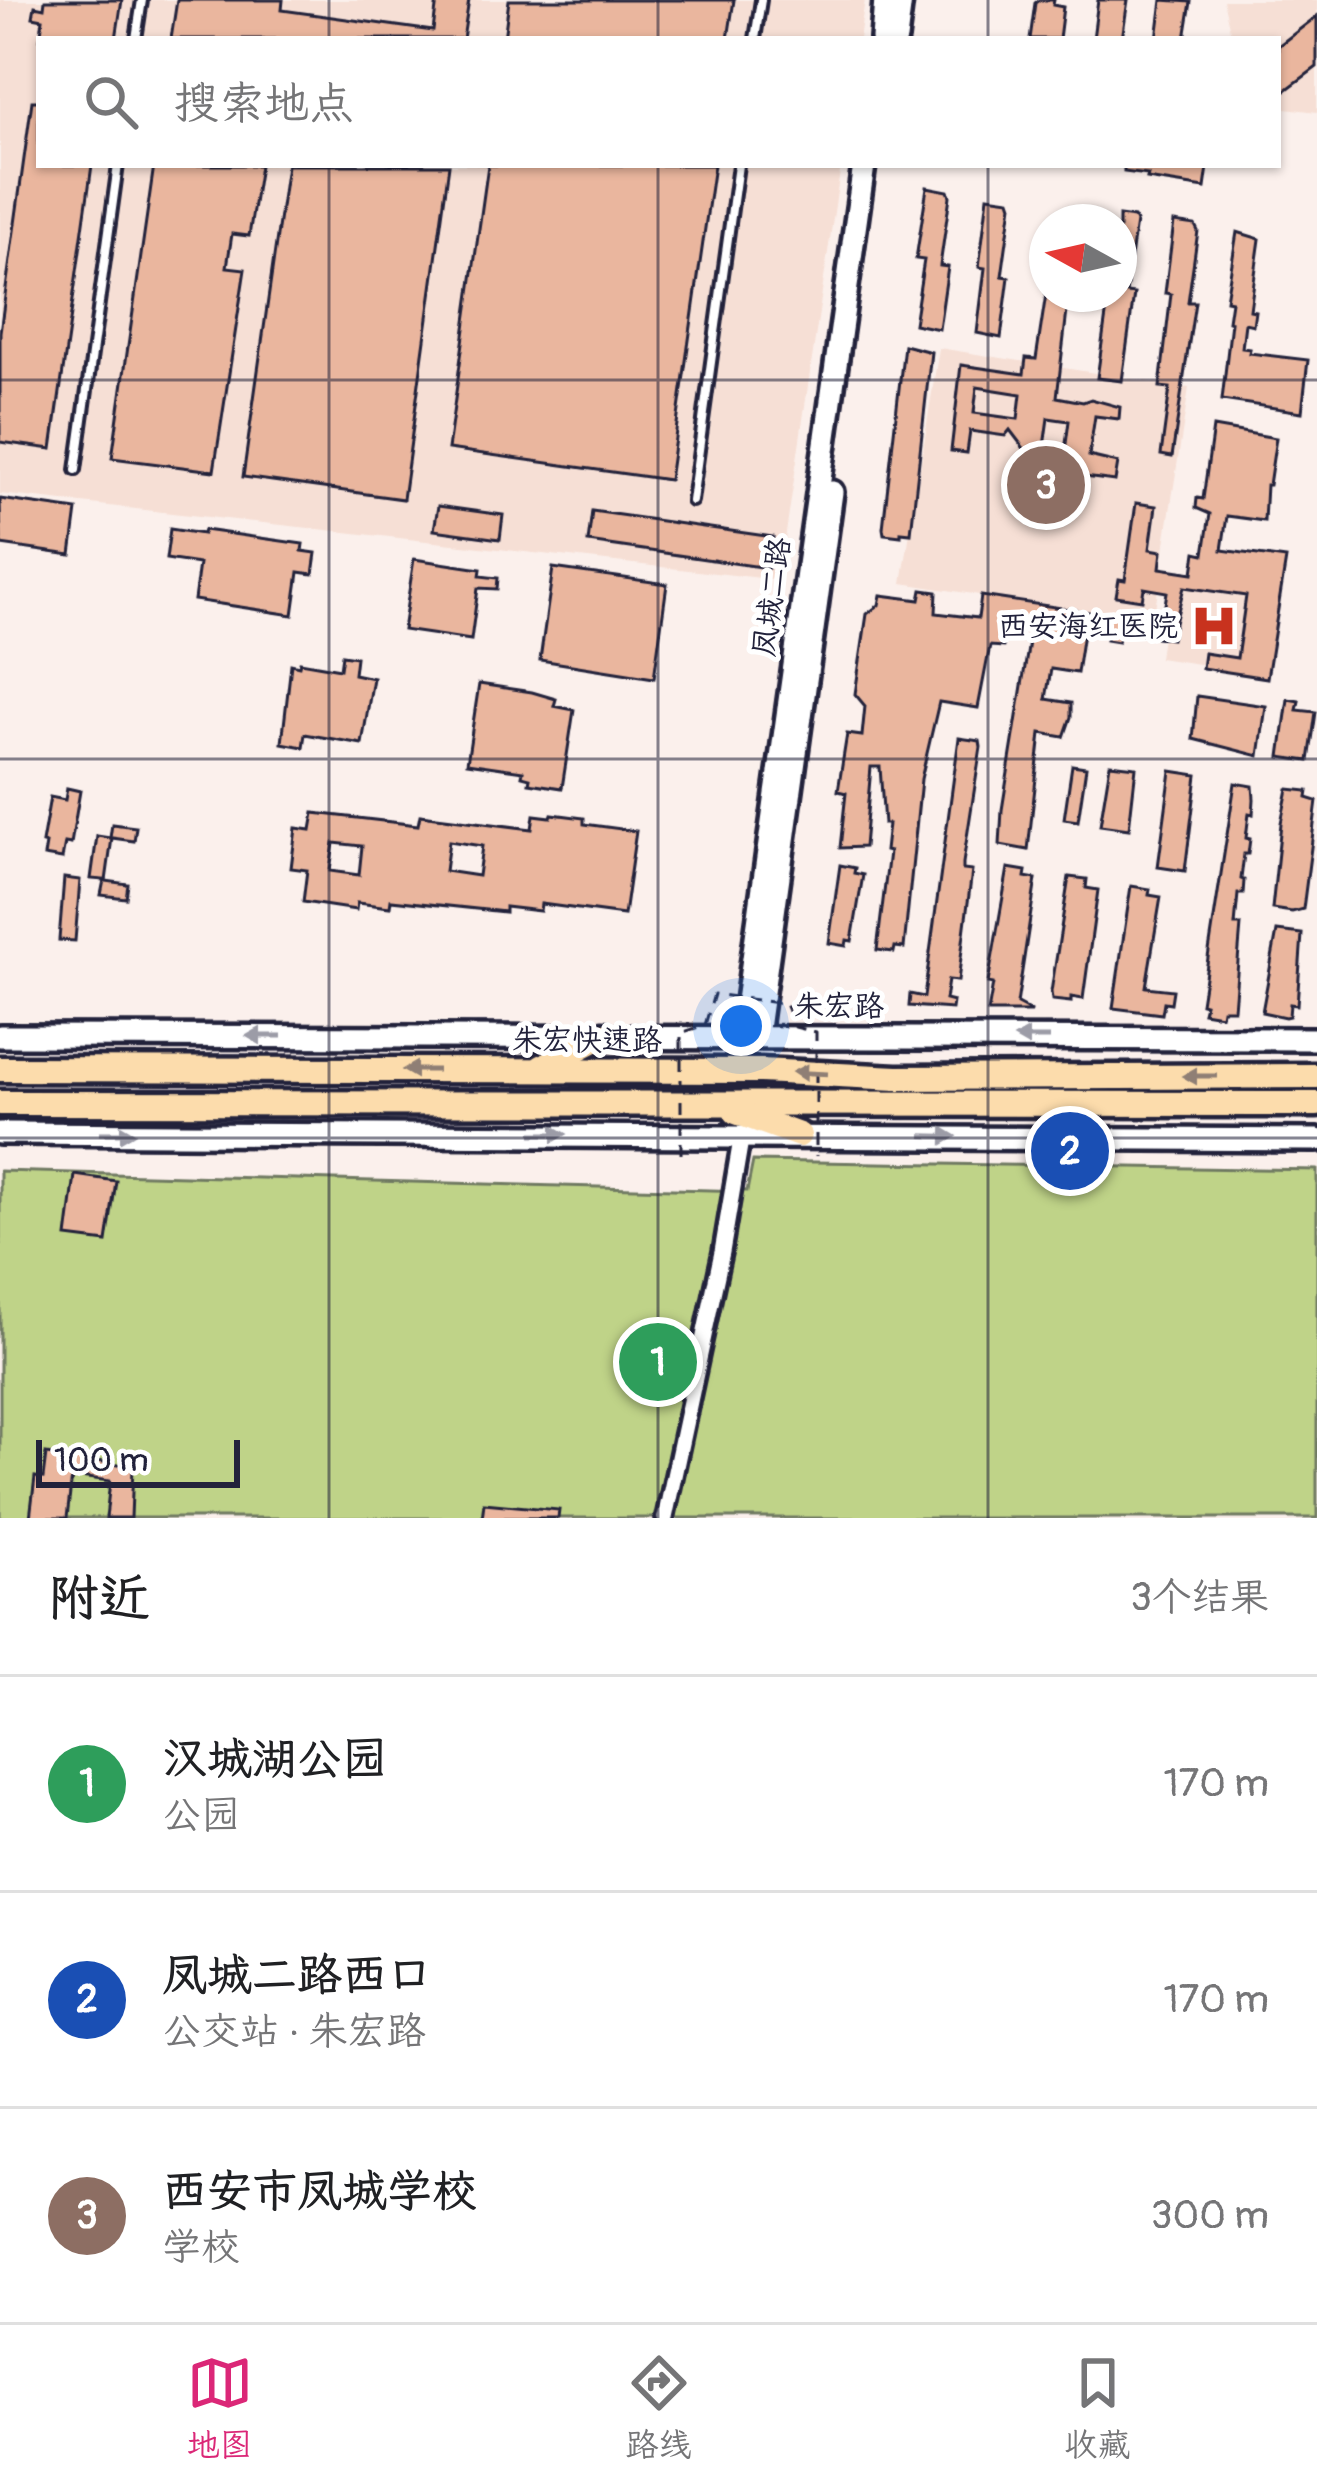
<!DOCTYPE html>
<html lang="zh">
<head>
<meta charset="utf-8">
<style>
	:root { --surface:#fff; --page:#f2f2f2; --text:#202124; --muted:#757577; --line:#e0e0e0; --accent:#db2777 }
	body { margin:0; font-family:Pangolin,"LXGW WenKai TC",sans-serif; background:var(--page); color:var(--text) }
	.compass { position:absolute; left:1029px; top:204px; width:108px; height:108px; border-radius:50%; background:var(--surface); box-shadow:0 3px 9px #0004; rotate:278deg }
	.scale { position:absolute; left:36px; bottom:30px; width:204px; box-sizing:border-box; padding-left:12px; border:6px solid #22223b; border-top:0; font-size:33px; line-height:42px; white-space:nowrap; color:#22223b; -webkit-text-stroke:9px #fff; paint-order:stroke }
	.you { position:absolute; left:741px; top:1026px; width:42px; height:42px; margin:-30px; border:9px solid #fff; border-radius:50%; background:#1a73e8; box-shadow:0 0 0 18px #1a73e833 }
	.badge { display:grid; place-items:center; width:78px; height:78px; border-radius:50%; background:var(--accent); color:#fff; font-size:39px; font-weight:700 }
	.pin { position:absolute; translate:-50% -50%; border:6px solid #fff; box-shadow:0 3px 12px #0006 }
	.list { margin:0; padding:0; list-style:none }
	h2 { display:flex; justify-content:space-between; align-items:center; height:156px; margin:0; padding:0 48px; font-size:51px }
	h2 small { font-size:39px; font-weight:400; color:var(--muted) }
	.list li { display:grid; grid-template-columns:78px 1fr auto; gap:36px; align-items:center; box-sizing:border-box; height:216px; padding:0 48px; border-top:3px solid var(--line) }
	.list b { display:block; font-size:45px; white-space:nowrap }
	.list p { margin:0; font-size:39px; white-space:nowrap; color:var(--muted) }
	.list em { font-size:39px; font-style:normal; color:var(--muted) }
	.icon { flex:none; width:66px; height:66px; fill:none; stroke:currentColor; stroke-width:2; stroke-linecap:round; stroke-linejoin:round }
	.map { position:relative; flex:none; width:1317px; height:1518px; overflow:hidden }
	.search { position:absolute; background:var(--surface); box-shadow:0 3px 9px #0004; left:36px; right:36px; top:36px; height:132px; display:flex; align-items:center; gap:30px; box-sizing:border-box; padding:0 42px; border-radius:0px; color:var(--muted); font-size:45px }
	.sheet { height:804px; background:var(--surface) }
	nav { display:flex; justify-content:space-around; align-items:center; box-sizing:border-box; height:168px; border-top:3px solid var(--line); background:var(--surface); font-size:33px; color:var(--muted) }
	nav a { display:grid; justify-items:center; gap:6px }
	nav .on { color:var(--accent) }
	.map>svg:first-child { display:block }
	.built { fill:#f6dfd5 }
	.green { fill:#bfd388; stroke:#707a62; stroke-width:3 }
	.building { fill:#eab69e; stroke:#22223b; stroke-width:3; fill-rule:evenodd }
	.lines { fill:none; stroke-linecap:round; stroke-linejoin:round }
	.service-casing { stroke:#22223b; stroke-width:16 }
	.minor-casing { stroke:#22223b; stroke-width:24 }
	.secondary-casing { stroke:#22223b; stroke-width:30 }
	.trunk-casing { stroke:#22223b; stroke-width:33 }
	.service { stroke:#fff; stroke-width:8 }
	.minor { stroke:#fff; stroke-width:15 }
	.secondary { stroke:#fff; stroke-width:21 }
	.trunk { stroke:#fcdcac; stroke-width:24 }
	.path-bridge { stroke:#22223b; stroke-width:3; stroke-dasharray:12 9; stroke-linecap:butt }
	.oneway { fill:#9c9ca7 }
	.oneway2 { fill:#8f7f74 }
	.grid { fill:none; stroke:#22223b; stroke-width:3; stroke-opacity:0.55 }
	.labels { text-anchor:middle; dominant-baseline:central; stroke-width:10; stroke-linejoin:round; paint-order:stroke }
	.street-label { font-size:30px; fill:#22223b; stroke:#fff }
	.poi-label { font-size:30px; fill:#22223b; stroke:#fff; text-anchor:end }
</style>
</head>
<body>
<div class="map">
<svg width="1317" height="1518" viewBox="0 0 1317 1518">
	<rect width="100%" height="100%" fill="#fbf0ec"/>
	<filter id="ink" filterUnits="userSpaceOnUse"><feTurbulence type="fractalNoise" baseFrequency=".00833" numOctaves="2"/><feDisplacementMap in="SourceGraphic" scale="24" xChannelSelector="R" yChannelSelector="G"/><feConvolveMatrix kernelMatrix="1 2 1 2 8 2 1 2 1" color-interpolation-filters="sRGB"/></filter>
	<g filter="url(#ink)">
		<g class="built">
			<polygon points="0,0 865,0 859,39 39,39 39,165 841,165 779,580 0,494"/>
			<polygon points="1223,0 1317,0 1317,112 1278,107 1278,39 1232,39"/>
			<polygon points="939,348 1189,388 1153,622 902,583"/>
			<polygon points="1170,579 1270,593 1259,673 1159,658"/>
		</g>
		<polygon class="green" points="753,1161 1317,1170 1317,1518 0,1518 0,1171 747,1191"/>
		<g class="building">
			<polygon points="45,0 122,0 116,39 40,39 43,19 33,17 35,6 44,8"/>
			<polygon points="177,0 283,0 282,10 433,31 437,0 469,0 463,39 171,39"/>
			<polygon points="509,0 734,0 728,39 504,39"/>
			<polygon points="1039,0 1054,0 1053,5 1063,7 1059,39 1030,39 1035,3"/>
			<polygon points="1098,0 1128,0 1122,39 1093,39"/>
			<polygon points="1162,0 1191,2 1185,39 1157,39"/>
			<polygon points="1317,16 1317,67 1286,90 1278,89 1278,46"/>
			<polygon points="32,101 39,101 39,165 92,165 52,449 0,442 0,332"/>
			<polygon points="154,165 260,165 249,236 232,234 227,267 245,269 214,471 112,458"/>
			<polygon points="287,165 449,165 403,499 243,477"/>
			<polygon points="488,165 714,165 669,480 448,449"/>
			<polygon points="1124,165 1208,167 1205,188 1147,179 1148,175 1124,172"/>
			<polygon points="927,187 948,191 950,196 940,266 948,267 939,329 914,324 924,260 916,259"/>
			<polygon points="988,196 1010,199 1012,205 1002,276 1009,277 1001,338 977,333 985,268 979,267"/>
			<polygon points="1119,216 1134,218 1136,222 1126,293 1134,294 1122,381 1097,378 1109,294 1119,294"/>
			<polygon points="1174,222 1195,225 1198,231 1188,302 1195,302 1172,457 1161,455 1170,388 1160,387 1171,294 1165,293"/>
			<polygon points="1237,232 1260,239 1250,310 1255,311 1253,325 1245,323 1242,348 1250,349 1249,353 1308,360 1302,412 1222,400 1231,322 1228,321 1231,301 1226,300"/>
			<path d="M 1046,294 L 1069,294 L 1057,397 L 1083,402 L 1091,399 L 1120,407 L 1119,419 L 1095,416 L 1089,456 L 1118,463 L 1115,481 L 1062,474 L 1069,421 L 1048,418 L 1043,454 L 1026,451 L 1010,430 L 1005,436 L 970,431 L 967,453 L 951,451 L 961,365 L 1024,374 L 1026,358 L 1036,359 ZM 977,387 L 1021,394 L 1018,419 L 974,413 Z"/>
			<polygon points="904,345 931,352 911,533 901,532 901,536 884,534 883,528"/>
			<polygon points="1213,427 1276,438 1269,485 1266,485 1264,521 1227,516 1222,550 1286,559 1267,678 1202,668 1204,653 1237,658 1246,596 1184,587 1171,639 1120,632 1118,642 1106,640 1108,630 1084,626 1077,673 1051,669 1046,699 1071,703 1071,717 1064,737 1041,733 1028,850 1000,845 1002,810 1032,623 1009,620 1003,647 990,646 978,708 939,702 921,779 904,948 895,947 894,952 877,950 889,852 885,851 888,824 884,824 880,767 871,767 864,847 840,848 846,793 838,791 847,734 862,736 865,706 855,694 867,614 879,605 881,595 920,600 922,590 937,592 936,613 978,618 981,596 1162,623 1167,592 1144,588 1142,600 1116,596 1119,579 1125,580 1136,503 1156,506 1150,549 1162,551 1160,568 1193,573 1196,552 1204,554 1210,514 1196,508 1197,498 1203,499"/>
			<polygon points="0,499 77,510 71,555 1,545"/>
			<polygon points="438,506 503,515 500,539 434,530"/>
			<polygon points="592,511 773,537 768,568 588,542"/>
			<polygon points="170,529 203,534 204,530 303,544 302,551 316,553 313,574 299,572 293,615 194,600 199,564 166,559"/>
			<polygon points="414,559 481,569 480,576 498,578 497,589 478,588 471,640 403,630"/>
			<polygon points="553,568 667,584 654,678 540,660"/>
			<polygon points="342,655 356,657 354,674 373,678 362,744 305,734 303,747 282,743 291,664 299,666 300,662 340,669"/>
			<polygon points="479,684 532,692 556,699 554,706 574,710 562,788 529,783 530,778 522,776 523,771 467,763"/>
			<polygon points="1197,696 1266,706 1259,756 1193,739"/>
			<polygon points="1288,699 1299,701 1297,710 1316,712 1309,761 1280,757"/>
			<polygon points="959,738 980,741 981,747 963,863 963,870 972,871 958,981 948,980 945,1000 953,1002 952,1009 909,1006 910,994 924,997"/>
			<polygon points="1110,764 1136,767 1129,829 1100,825"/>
			<polygon points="1072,765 1086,767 1078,821 1064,819"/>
			<polygon points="1171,771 1197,775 1185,871 1158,867"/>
			<polygon points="1235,783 1253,786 1254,799 1253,814 1249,813 1246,838 1250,839 1248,854 1244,854 1241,879 1244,880 1243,894 1238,894 1235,925 1241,925 1234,1009 1222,1009 1221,1015 1203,1012 1205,1004 1201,1003"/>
			<polygon points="67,788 80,791 71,844 65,843 62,859 44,856 46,844 42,843 50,797 65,800"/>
			<polygon points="1288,789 1308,791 1307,798 1317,801 1303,909 1292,912 1272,909 1281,823"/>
			<path d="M 314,813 L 418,825 L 420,815 L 532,829 L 534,815 L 551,817 L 552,814 L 584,818 L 584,824 L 636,831 L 624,915 L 541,904 L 540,911 L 505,907 L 505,912 L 391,900 L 390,907 L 357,903 L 356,910 L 303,902 L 307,870 L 291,868 L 296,828 L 311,830 ZM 449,841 L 482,846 L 478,876 L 445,871 ZM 334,843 L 362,846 L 359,875 L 330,871 Z"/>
			<polygon points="112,824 136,827 134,841 112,838 106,881 128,884 126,898 101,895 104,880 91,879 97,836 110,838"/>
			<polygon points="840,865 855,868 854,873 863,875 852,941 847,940 846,946 829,943"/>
			<polygon points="1008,868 1026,871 1025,877 1036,879 1017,1004 1032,1012 988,1012 993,984 988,983"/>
			<polygon points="1069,877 1087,879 1086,888 1098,890 1083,999 1071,997 1071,1002 1052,1000 1051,992"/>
			<polygon points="64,878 80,880 75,941 59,940"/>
			<polygon points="1131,886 1150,889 1149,895 1161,897 1146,987 1173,990 1171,1003 1164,1002 1162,1014 1113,1008"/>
			<polygon points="1277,931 1302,934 1297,1005 1290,1004 1289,1016 1285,1017 1262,1012"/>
			<polygon points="75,1175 116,1181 107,1242 67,1237"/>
			<polygon points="46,1454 133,1466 131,1518 106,1518 110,1481 72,1476 67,1518 30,1518 35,1477 43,1478"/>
			<polygon points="484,1503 559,1510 558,1518 482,1518"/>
		</g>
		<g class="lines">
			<defs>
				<g id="service">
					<polyline points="136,39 142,0"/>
					<polyline points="755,39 761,0"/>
					<polyline points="76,470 118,165"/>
					<polyline points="692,501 738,165"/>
				</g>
				<polyline id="minor" points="665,1518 722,1252 742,1134"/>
				<g id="secondary">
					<polyline points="882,39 885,0"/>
					<polyline points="896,39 901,0"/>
					<polyline points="0,1036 1317,1039"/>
					<polyline points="757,1036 832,492"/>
					<polyline points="742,1037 864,165"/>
					<polyline points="0,1133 1317,1140"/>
				</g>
				<g id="trunk">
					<polyline points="542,1067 604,1035"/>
					<polyline points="0,1069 761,1071 897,1078 1317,1076"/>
					<polyline points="0,1103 1317,1104"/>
					<polyline points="736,1112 799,1135"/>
				</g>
			</defs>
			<use href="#service" class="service-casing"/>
			<use href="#minor" class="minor-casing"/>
			<use href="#secondary" class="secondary-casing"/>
			<use href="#trunk" class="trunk-casing"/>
			<use href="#service" class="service"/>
			<use href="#minor" class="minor"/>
			<use href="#secondary" class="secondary"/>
			<use href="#trunk" class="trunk"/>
			<polyline class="path-bridge" points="681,1154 681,1033 705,1025 714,994 785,1004 795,1027 816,1032 816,1156"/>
		</g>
		<defs><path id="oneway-solid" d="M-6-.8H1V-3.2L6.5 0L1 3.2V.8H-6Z" transform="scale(3)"/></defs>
		<g class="oneway">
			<use href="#oneway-solid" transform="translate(264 1036) rotate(180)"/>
			<use href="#oneway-solid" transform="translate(1032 1038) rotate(-180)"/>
			<use href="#oneway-solid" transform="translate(117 1133)"/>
			<use href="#oneway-solid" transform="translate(549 1134)"/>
			<use href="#oneway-solid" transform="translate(939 1136) rotate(1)"/>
		</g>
		<g class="oneway2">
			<use href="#oneway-solid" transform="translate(420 1070) rotate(-180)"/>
			<use href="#oneway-solid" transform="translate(810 1073) rotate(-177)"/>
			<use href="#oneway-solid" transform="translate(1200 1076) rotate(180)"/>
		</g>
	</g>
	<path class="grid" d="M 329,0 L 329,39M 658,0 L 658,39M 988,0 L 988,39M 329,165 L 329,1518M 658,165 L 658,1518M 988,165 L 988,1518M 0,380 L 1317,380M 0,759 L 1317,759M 0,1138 L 1317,1138"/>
	<defs>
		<symbol id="hospital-bare" viewBox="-9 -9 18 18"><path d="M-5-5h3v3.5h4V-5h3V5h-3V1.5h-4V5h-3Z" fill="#c8321e" stroke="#fff" stroke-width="2.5" paint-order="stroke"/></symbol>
	</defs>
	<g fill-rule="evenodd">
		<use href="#hospital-bare" x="1181" y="593" width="66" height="66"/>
	</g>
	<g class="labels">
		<g class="street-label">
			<text transform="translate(772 597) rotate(-82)">凤城二路</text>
			<text x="839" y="1006">朱宏路</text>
			<text x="587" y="1040">朱宏快速路</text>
		</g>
		<g class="poi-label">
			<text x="1178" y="626">西安海红医院</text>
		</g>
	</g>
</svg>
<svg class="compass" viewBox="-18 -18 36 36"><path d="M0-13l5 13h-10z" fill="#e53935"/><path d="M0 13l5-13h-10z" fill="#757577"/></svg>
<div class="scale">100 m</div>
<div class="you"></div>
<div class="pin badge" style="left:658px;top:1362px;background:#2e9e5b">1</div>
<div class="pin badge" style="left:1070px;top:1151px;background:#1a4fb4">2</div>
<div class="pin badge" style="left:1046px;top:485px;background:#8d6e63">3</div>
<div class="search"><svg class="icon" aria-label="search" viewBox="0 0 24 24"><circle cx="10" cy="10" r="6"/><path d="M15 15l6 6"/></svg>搜索地点</div>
</div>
<section class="sheet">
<h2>附近<small>3个结果</small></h2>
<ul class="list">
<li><span class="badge" style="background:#2e9e5b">1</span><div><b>汉城湖公园</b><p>公园</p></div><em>170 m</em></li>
<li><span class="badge" style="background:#1a4fb4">2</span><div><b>凤城二路西口</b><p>公交站 · 朱宏路</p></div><em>170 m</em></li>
<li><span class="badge" style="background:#8d6e63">3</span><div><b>西安市凤城学校</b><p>学校</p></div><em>300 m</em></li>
</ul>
</section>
<nav>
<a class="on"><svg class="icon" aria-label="map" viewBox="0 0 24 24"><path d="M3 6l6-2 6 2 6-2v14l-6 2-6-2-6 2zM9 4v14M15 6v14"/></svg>地图</a>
<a><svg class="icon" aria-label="directions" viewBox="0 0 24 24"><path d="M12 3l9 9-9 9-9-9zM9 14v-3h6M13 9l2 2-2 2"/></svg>路线</a>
<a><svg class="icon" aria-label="saved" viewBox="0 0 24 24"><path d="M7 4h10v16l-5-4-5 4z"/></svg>收藏</a>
</nav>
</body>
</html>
